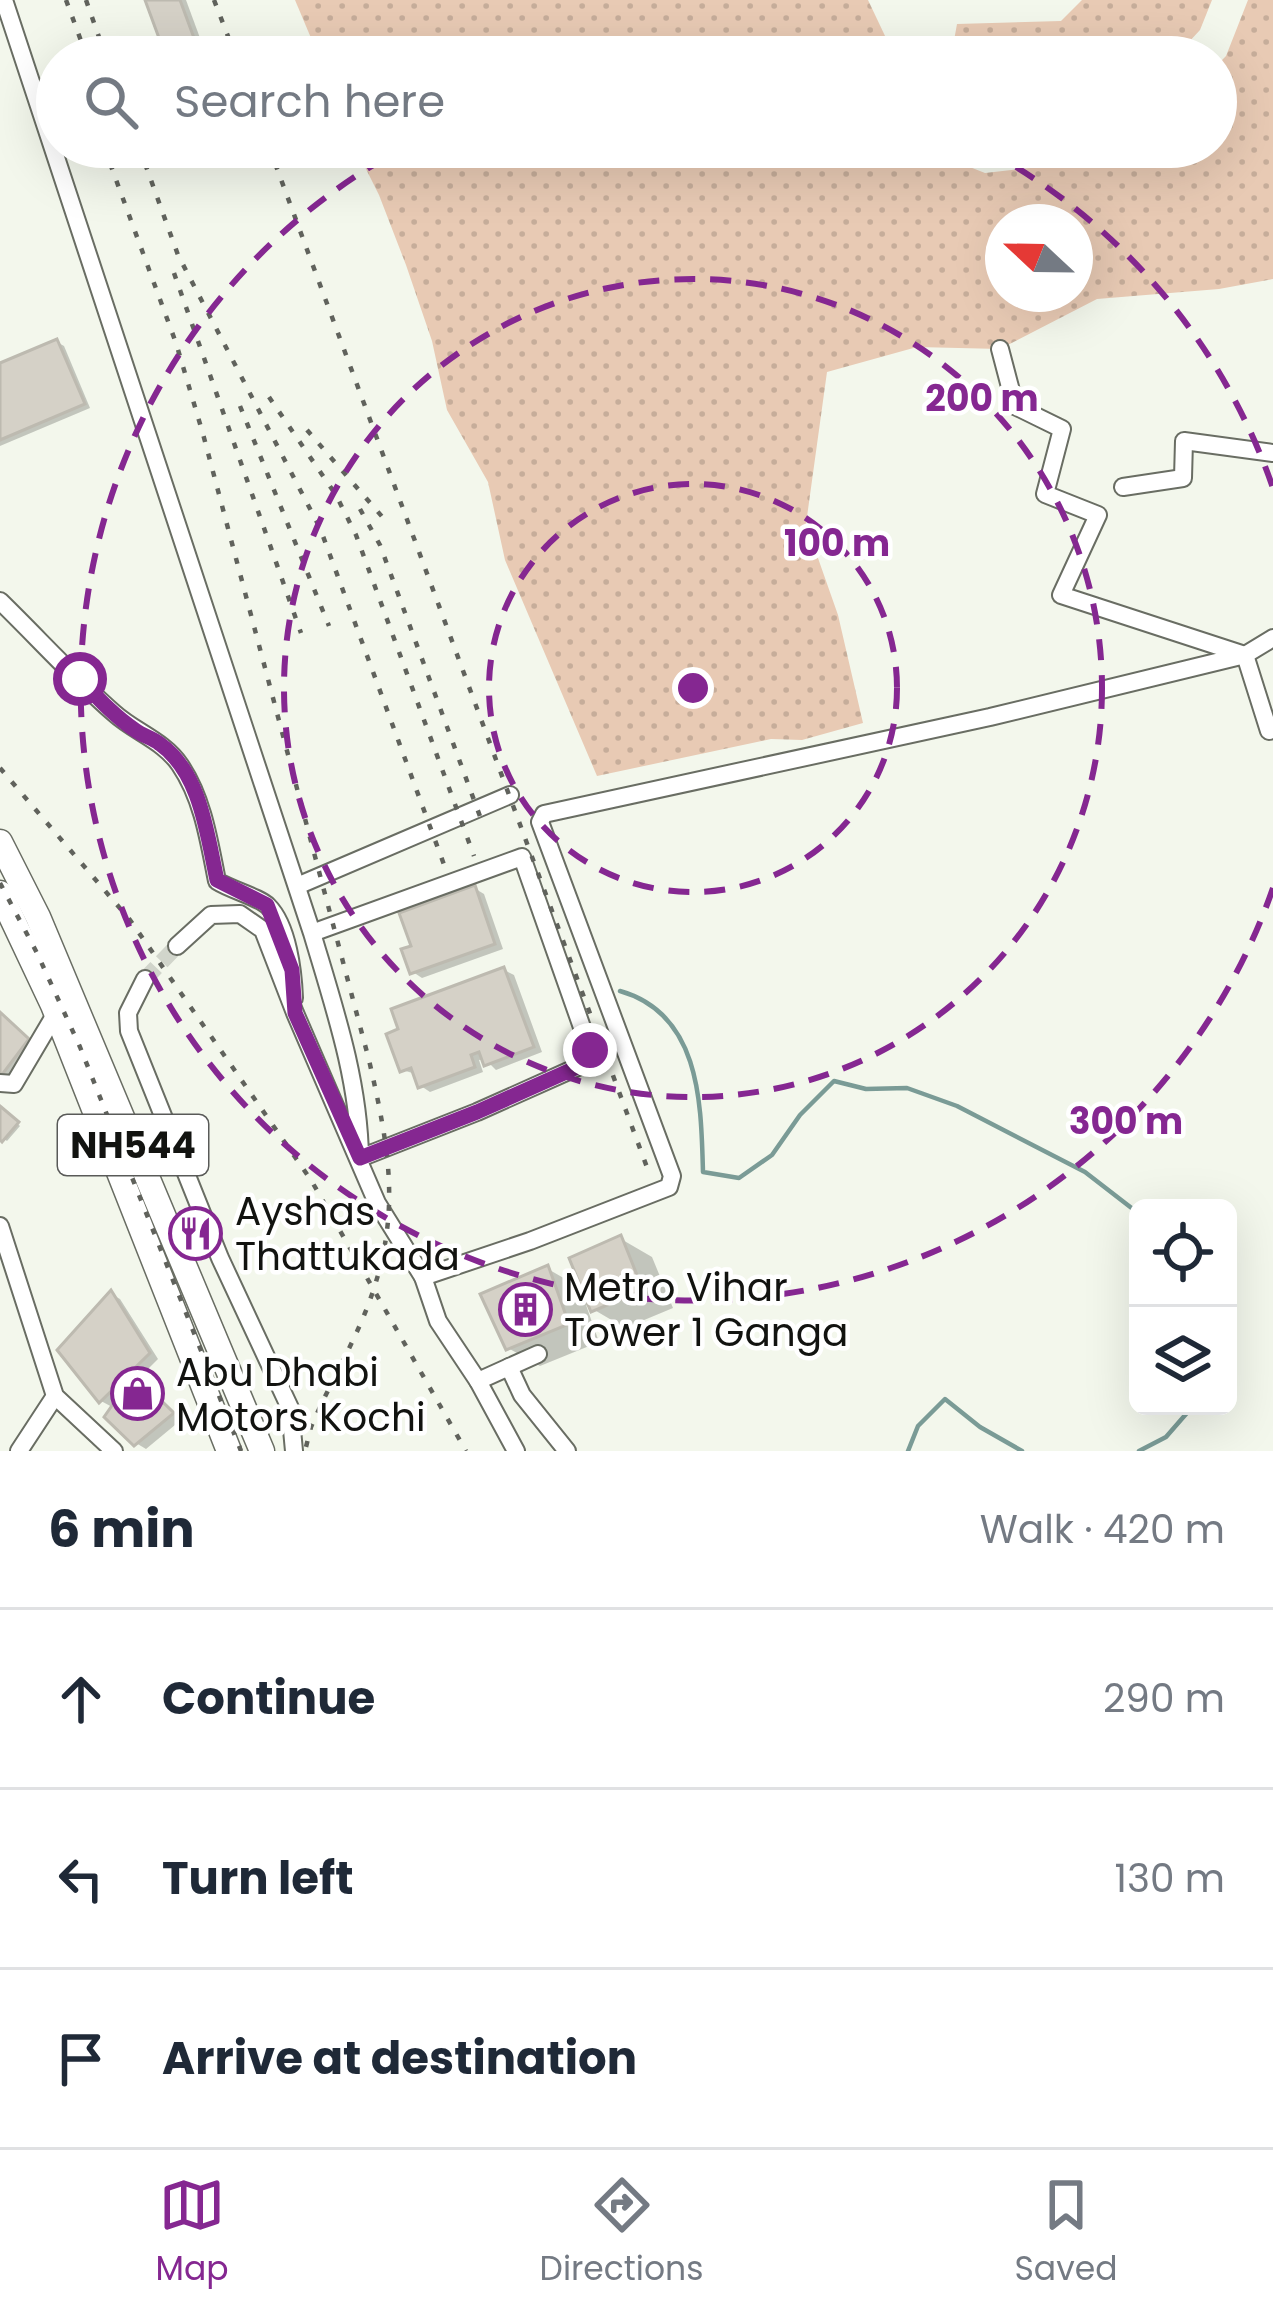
<!DOCTYPE html>
<html lang="en">
<head>
<meta charset="utf-8">
<style>
	:root { --surface:#fff; --page:#f2f2f3; --text:#1f2937; --muted:#747a83; --line:#e0e1e3; --accent:#852791 }
	body { margin:0; font-family:Poppins,sans-serif; background:var(--page); color:var(--text) }
	.controls { position:absolute; right:36px; bottom:36px; display:grid; overflow:hidden; border-radius:18px; box-shadow:0 12px 48px #0002 }
	.controls button { width:108px; height:108px; display:grid; place-items:center; padding:0; border:0; border-bottom:3px solid var(--line); background:var(--surface); color:var(--text); font:60px sans-serif }
	.compass { position:absolute; left:985px; top:204px; width:108px; height:108px; border-radius:50%; background:var(--surface); box-shadow:0 12px 48px #0002; rotate:292deg }
	.stop { position:absolute; width:36px; height:36px; margin:-27px; border:9px solid #852791; border-radius:50%; background:#fff }
	.stop.end { background:#852791; border-color:#fff; box-shadow:0 3px 12px #0008 }
	.list { margin:0; padding:0; list-style:none }
	h2 { display:flex; justify-content:space-between; align-items:center; height:156px; margin:0; padding:0 48px; font-size:51px }
	h2 small { font-size:39px; font-weight:400; color:var(--muted) }
	.list li { display:grid; grid-template-columns:78px 1fr auto; gap:36px; align-items:center; box-sizing:border-box; height:180px; padding:0 48px; border-top:3px solid var(--line) }
	.list b { display:block; font-size:45px; white-space:nowrap }
	.list em { font-size:39px; font-style:normal; color:var(--muted) }
	.icon { flex:none; width:66px; height:66px; fill:none; stroke:currentColor; stroke-width:2; stroke-linecap:round; stroke-linejoin:round }
	.map { position:relative; flex:none; width:1273px; height:1451px; overflow:hidden }
	.search { position:absolute; background:var(--surface); box-shadow:0 12px 48px #0002; left:36px; right:36px; top:36px; height:132px; display:flex; align-items:center; gap:30px; box-sizing:border-box; padding:0 42px; border-radius:66px; color:var(--muted); font-size:45px }
	.sheet { height:696px; background:var(--surface) }
	nav { display:flex; justify-content:space-around; align-items:center; box-sizing:border-box; height:168px; border-top:3px solid var(--line); background:var(--surface); font-size:33px; color:var(--muted) }
	nav a { display:grid; justify-items:center; gap:6px }
	nav .on { color:var(--accent) }
	.map>svg:first-child { display:block }
	.grass { fill:url(#grass-dots); fill-rule:evenodd }
	.shadow { fill:#0003 }
	.lines { fill:none; stroke-linecap:round; stroke-linejoin:round }
	.stream { stroke:#7a9b96; stroke-width:4.5 }
	.building { fill:#d5d1c7; stroke:#bdbab0; stroke-width:3 }
	.minor-tunnel { stroke:#d1d5cb; stroke-width:16; stroke-dasharray:16 8; stroke-linecap:butt }
	.minor-casing { stroke:#696d63; stroke-width:20 }
	.highway-casing { stroke:#696d63; stroke-width:27 }
	.minor { stroke:#fff; stroke-width:16 }
	.highway { stroke:#fff; stroke-width:24 }
	.rail { stroke:#60625c; stroke-width:4.5; stroke-dasharray:6 12; stroke-linecap:butt }
	.route { stroke:#852791; stroke-width:15 }
	.ring { fill:none; stroke:#852791; stroke-width:6; stroke-dasharray:21 15 }
	.labels { text-anchor:middle; dominant-baseline:central; stroke-width:9; stroke-linejoin:round; paint-order:stroke }
	.shield { fill:#fff; stroke:#595a58; stroke-width:3 }
	.shield-label { font-size:36px; font-weight:bold; fill:#121310 }
	.poi-label { font-size:39px; fill:#121310; stroke:#fff; text-anchor:start }
	.centre { fill:#852791; stroke:#fff; stroke-width:6 }
	.ring-label { font-size:36px; text-anchor:middle; font-weight:bold; fill:#852791; stroke:#fff; stroke-width:9; stroke-linejoin:round; paint-order:stroke }
</style>
</head>
<body>
<div class="map">
<svg width="1273" height="1451" viewBox="0 0 1273 1451">
	<defs>
		<pattern id="grass-dots" width="8" height="8" patternUnits="userSpaceOnUse" patternTransform="scale(3)"><rect width="8" height="8" fill="#e8cab4"/><path d="M2 2h.1M6 6h.1" fill="none" stroke="#c6ad9a" stroke-width="1.8" stroke-linecap="round"/></pattern>
	</defs>
	<rect width="100%" height="100%" fill="#f3f7ec"/>
	<g class="grass">
		<polygon points="295,0 868,0 895,57 319,57"/>
		<polygon points="1082,0 1212,0 1200,30 1175,57 951,57 957,24 1061,21"/>
		<path d="M 1248,0 L 1273,0 L 1273,279 L 1219,289 L 1097,299 L 1000,349 L 917,347 L 827,372 L 806,524 L 838,615 L 863,723 L 802,740 L 771,739 L 597,776 L 505,560 L 488,482 L 447,410 L 432,341 L 406,265 L 379,195 L 355,147 L 919,147 L 985,173 L 1126,157 L 1136,147 L 1216,147 L 1216,66 L 1226,56 ZM 1003,222 L 1075,222 L 1075,294 L 1003,294 Z"/>
	</g>
	<g class="shadow">
		<polygon points="148,0 186,0 207,57 169,57"/>
		<polygon points="57,342 64,346 90,408 0,446 0,366"/>
		<polygon points="474,888 484,894 503,949 422,978 413,972"/>
		<polygon points="504,970 514,975 542,1052 496,1070 485,1059 479,1060 483,1072 430,1092 421,1086 416,1074 402,1070"/>
		<polygon points="0,1013 34,1045 9,1077 0,1071"/>
		<polygon points="0,1109 20,1126 7,1141 0,1136"/>
		<polygon points="621,1239 652,1257 673,1308 625,1328 586,1305 599,1342 540,1366 508,1348 548,1269 586,1291"/>
		<polygon points="111,1294 120,1299 158,1359 137,1380 181,1420 146,1449 136,1443 114,1408 101,1401 61,1350"/>
	</g>
	<g class="lines">
		<g class="stream">
			<path d="M 620,991 C 701,1014 701,1104 703,1172 L 739,1178 L 772,1155 L 800,1115 L 834,1081 L 866,1089 L 907,1088 L 957,1106 L 1085,1172 L 1138,1213"/>
			<polyline points="1228,1279 1232,1291 1228,1320"/>
			<polyline points="908,1451 918,1426 945,1399 980,1427 1022,1451"/>
			<polyline points="1139,1451 1166,1437 1193,1406"/>
		</g>
	</g>
	<g class="building">
		<polygon points="145,0 180,0 201,57 166,57"/>
		<polygon points="57,339 85,404 0,440 0,363"/>
		<polygon points="475,885 495,944 410,974 401,949 411,946 399,913"/>
		<polygon points="504,967 534,1047 484,1066 479,1052 471,1055 475,1067 418,1088 411,1068 400,1072 386,1034 398,1029 391,1009"/>
		<polygon points="0,1012 29,1039 1,1076 0,1075"/>
		<polygon points="0,1106 19,1122 2,1142 0,1140"/>
		<polygon points="200,1221 207,1240 193,1248 187,1228"/>
		<polygon points="621,1235 643,1290 591,1312 569,1258"/>
		<polygon points="548,1265 569,1324 506,1350 480,1294"/>
		<polygon points="111,1290 150,1353 99,1403 57,1350"/>
		<polygon points="134,1374 174,1413 134,1446 104,1417"/>
	</g>
	<g class="lines">
		<polyline class="minor-tunnel" points="145,979 177,946"/>
		<defs>
			<g id="minor">
				<path d="M 4,0 L 312,933 C 334,1007 359,1080 360,1158 L 477,1112 L 582,1065 L 590,1050 L 522,857 L 312,933"/>
				<polyline points="1000,349 1015,406 1062,429 1045,494 1098,515 1061,595 1245,655 1269,731"/>
				<polyline points="1123,487 1183,478 1184,441 1273,453"/>
				<path d="M 0,601 C 38,638 74,678 114,713 C 135,732 164,741 180,765 C 203,799 209,841 217,881 C 231,890 259,897 268,906 C 288,926 293,972 294,998"/>
				<polyline points="297,886 510,795"/>
				<polyline points="177,946 211,915 240,914 263,930 295,1013 377,1203 423,1277 530,1241 669,1187 672,1176 540,822 544,814 990,717 1245,655 1273,638"/>
				<polyline points="145,979 128,1013 129,1031 220,1258 290,1408 294,1451"/>
				<polyline points="0,1083 14,1084 56,1013"/>
				<polyline points="0,1226 55,1396 114,1451"/>
				<polyline points="423,1277 438,1321 478,1381 538,1354"/>
				<polyline points="509,1367 522,1395 567,1451"/>
				<polyline points="478,1381 516,1451"/>
				<polyline points="19,1451 55,1396"/>
			</g>
			<g id="highway">
				<polyline points="0,842 38,917 262,1451"/>
				<polyline points="0,893 53,1005 229,1451"/>
			</g>
		</defs>
		<use href="#minor" class="minor-casing"/>
		<use href="#highway" class="highway-casing"/>
		<use href="#minor" class="minor"/>
		<use href="#highway" class="highway"/>
		<g class="rail">
			<polyline points="66,0 87,57"/>
			<polyline points="86,0 106,57"/>
			<polyline points="214,0 236,57"/>
			<path d="M 104,147 L 176,343 L 203,434 L 369,1060 C 390,1152 402,1217 367,1308 C 351,1349 328,1387 311,1427 L 305,1451"/>
			<polyline points="139,147 178,255 320,528 446,870"/>
			<polyline points="269,147 648,1170"/>
			<polyline points="174,273 301,633"/>
			<polyline points="269,397 336,495 356,535 474,856"/>
			<polyline points="240,406 329,626"/>
			<polyline points="307,430 385,520"/>
			<polyline points="360,509 380,545 481,819"/>
			<polyline points="0,768 130,920 311,1180 466,1451"/>
			<polyline points="0,883 37,953 80,1047 241,1451"/>
		</g>
	</g>
	<g class="lines">
		<path class="route" d="M 80,679 C 97,697 114,716 135,730 C 143,736 153,738 160,744 C 201,773 207,835 217,880 L 267,905 L 292,970 L 295,1013 L 360,1158 L 477,1112 L 582,1065 L 590,1050"/>
	</g>
	<g class="ring">
		<circle cx="693" cy="688" r="204"/>
		<circle cx="693" cy="688" r="409"/>
		<path d="M1273 888A613 613 0 1 1 401 149M985 149A613 613 0 0 1 1273 488"/>
	</g>
	<defs>
		<symbol id="restaurant-ring" viewBox="-11 -11 22 22"><circle r="9.5" fill="#fff" stroke="#852791" stroke-width="1.5"/><path d="M-5-6h1v4h1v-4h1v4h1v-4h1v5L-1.5 .5V6h-2V.5L-5-1ZM5-6V6H3V1.5H1.5Q1.5-4 5-6Z" fill="#852791"/></symbol>
		<symbol id="building-ring" viewBox="-11 -11 22 22"><circle r="9.5" fill="#fff" stroke="#852791" stroke-width="1.5"/><path d="M-4-6H4V6H1V3H-1V6H-4ZM-2.5-4.3h1.7v1.8h-1.7ZM.8-4.3h1.7v1.8H.8ZM-2.5-1h1.7V.8h-1.7ZM.8-1h1.7V.8H.8Z" fill="#852791"/></symbol>
		<symbol id="shop-ring" viewBox="-11 -11 22 22"><circle r="9.5" fill="#fff" stroke="#852791" stroke-width="1.5"/><path d="M-5-2.5h2.3a2.7 3.5 0 0 1 5.4 0H5L5.5 6h-11ZM-1.5-2.5h3a1.5 2.3 0 0 0-3 0Z" fill="#852791"/></symbol>
	</defs>
	<g fill-rule="evenodd">
		<use href="#restaurant-ring" x="166" y="1204" width="59" height="59"/>
		<use href="#building-ring" x="496" y="1280" width="59" height="59"/>
		<use href="#shop-ring" x="108" y="1364" width="59" height="59"/>
	</g>
	<g class="labels">
		<rect class="shield" x="58" y="1115" width="150" height="60" rx="9"/>
		<g class="shield-label">
			<text x="133" y="1145">NH544</text>
		</g>
		<g class="poi-label">
			<text x="235" y="1211">Ayshas<tspan x="235" dy="45">Thattukada</tspan></text>
			<text x="564" y="1287">Metro Vihar<tspan x="564" dy="45">Tower 1 Ganga</tspan></text>
			<text x="176" y="1372">Abu Dhabi<tspan x="176" dy="45">Motors Kochi</tspan></text>
		</g>
	</g>
	<circle cx="693" cy="688" r="18" class="centre"/>
	<g class="ring-label">
		<text x="982" y="411">200 m</text>
		<text x="837" y="556">100 m</text>
		<text x="1126" y="1134">300 m</text>
	</g>
</svg>
<div class="controls">
<button><svg class="icon" aria-label="locate" viewBox="0 0 24 24"><circle cx="12" cy="12" r="6"/><path d="M12 2v4M12 18v4M2 12h4M18 12h4"/></svg></button>
<button><svg class="icon" aria-label="layers" viewBox="0 0 24 24"><path d="M12 4l9 5-9 5-9-5zM3 14l9 5 9-5"/></svg></button>
</div>
<svg class="compass" viewBox="-18 -18 36 36"><path d="M0-13l5 13h-10z" fill="#e53935"/><path d="M0 13l5-13h-10z" fill="#747a83"/></svg>
<div class="stop" style="left:80px;top:679px"></div>
<div class="stop end" style="left:590px;top:1050px"></div>
<div class="search"><svg class="icon" aria-label="search" viewBox="0 0 24 24"><circle cx="10" cy="10" r="6"/><path d="M15 15l6 6"/></svg>Search here</div>
</div>
<section class="sheet">
<h2>6 min<small>Walk · 420 m</small></h2>
<ul class="list">
<li><svg class="icon" aria-label="ahead" viewBox="0 0 24 24"><path d="M12 20V5M6 11l6-6 6 6"/></svg><div><b>Continue</b></div><em>290 m</em></li>
<li><svg class="icon" aria-label="left" viewBox="0 0 24 24"><path d="M17 20v-9H6M10 6l-5 5 5 5"/></svg><div><b>Turn left</b></div><em>130 m</em></li>
<li><svg class="icon" aria-label="arrive" viewBox="0 0 24 24"><path d="M6 21V4h12l-3 4 3 4H6"/></svg><div><b>Arrive at destination</b></div></li>
</ul>
</section>
<nav>
<a class="on"><svg class="icon" aria-label="map" viewBox="0 0 24 24"><path d="M3 6l6-2 6 2 6-2v14l-6 2-6-2-6 2zM9 4v14M15 6v14"/></svg>Map</a>
<a><svg class="icon" aria-label="directions" viewBox="0 0 24 24"><path d="M12 3l9 9-9 9-9-9zM9 14v-3h6M13 9l2 2-2 2"/></svg>Directions</a>
<a><svg class="icon" aria-label="saved" viewBox="0 0 24 24"><path d="M7 4h10v16l-5-4-5 4z"/></svg>Saved</a>
</nav>
</body>
</html>
